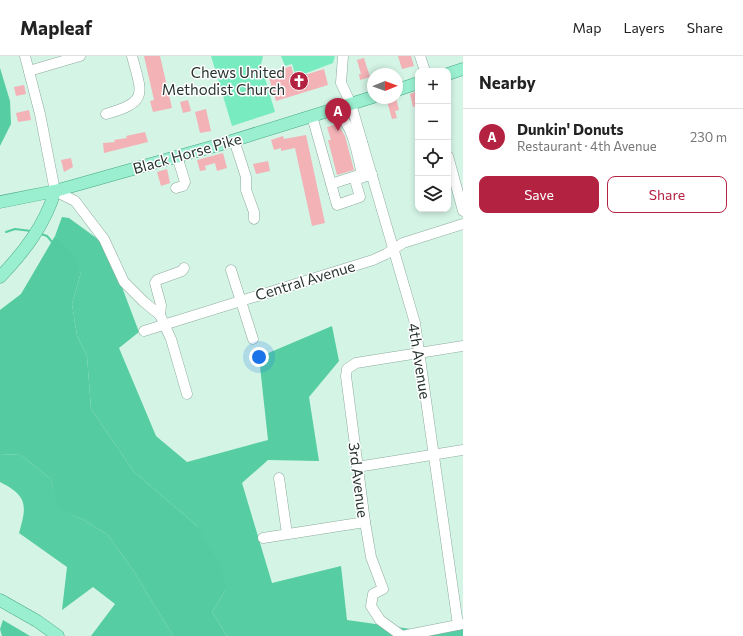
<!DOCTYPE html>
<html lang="en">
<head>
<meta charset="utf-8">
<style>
	:root { --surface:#fff; --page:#f6f6f6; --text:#222; --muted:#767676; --line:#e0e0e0; --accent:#b42241 }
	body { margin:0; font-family:Commissioner,sans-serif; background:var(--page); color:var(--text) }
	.controls { position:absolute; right:12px; top:12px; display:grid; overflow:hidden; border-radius:8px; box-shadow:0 2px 6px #0003 }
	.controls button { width:36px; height:36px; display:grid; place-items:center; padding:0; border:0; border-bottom:1px solid var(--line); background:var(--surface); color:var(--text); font:20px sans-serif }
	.compass { position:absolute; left:367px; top:12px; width:36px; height:36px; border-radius:50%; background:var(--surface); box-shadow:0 2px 6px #0003; rotate:89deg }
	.you { position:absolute; left:259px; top:301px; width:14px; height:14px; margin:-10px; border:3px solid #fff; border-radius:50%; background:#1a73e8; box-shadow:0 0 0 6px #1a73e833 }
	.badge { display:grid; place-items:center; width:26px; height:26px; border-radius:50%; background:var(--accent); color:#fff; font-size:13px; font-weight:700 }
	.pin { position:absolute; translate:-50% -33px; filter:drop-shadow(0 1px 2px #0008) }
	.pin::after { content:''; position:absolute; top:21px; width:14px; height:12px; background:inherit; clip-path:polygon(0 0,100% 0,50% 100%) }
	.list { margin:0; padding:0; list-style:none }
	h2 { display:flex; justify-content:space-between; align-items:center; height:52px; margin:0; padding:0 16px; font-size:17px }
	h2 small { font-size:13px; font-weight:400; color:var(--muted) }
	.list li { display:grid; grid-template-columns:26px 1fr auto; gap:12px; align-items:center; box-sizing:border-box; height:56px; padding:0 16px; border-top:1px solid var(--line) }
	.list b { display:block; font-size:15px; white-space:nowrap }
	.list p { margin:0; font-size:13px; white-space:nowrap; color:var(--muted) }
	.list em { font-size:13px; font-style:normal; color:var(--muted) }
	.actions { display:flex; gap:8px; padding:12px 16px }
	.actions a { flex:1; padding:9px 0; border:1px solid var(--accent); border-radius:8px; text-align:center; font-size:14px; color:var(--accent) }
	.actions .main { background:var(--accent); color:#fff }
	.icon { flex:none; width:22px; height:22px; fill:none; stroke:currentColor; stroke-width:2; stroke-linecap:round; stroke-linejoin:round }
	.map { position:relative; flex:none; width:463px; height:580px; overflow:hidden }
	header { display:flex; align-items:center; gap:24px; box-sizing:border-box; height:56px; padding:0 20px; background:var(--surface); border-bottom:1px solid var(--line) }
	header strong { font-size:19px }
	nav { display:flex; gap:22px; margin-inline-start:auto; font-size:14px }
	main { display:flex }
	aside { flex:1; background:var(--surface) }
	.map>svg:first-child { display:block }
	.green { fill:#79ebc0 }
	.forest { fill:#56cda2 }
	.water { fill:#54cba0 }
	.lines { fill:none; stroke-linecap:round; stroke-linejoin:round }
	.stream { stroke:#54cba0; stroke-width:2 }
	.building { fill:#f2b2b6 }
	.minor-casing { stroke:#8dab9e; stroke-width:11 }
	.major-casing { stroke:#47a785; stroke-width:13 }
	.minor { stroke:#fff; stroke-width:10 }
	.major { stroke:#9aefd1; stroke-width:12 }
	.labels { text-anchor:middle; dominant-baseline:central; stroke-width:3; stroke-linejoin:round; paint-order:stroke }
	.poi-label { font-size:15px; fill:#28342f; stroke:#fff; text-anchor:end }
	.street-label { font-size:15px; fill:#28342f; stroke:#fff }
</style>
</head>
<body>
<header>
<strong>Mapleaf</strong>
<nav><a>Map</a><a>Layers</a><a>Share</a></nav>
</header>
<main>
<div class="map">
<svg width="463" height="580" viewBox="0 0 463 580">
	<rect width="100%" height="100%" fill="#d4f4e6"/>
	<g class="green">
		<polygon points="211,0 263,0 261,9 275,56 232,70"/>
		<polygon points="281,0 335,0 333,7 296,21 292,8 285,10"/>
	</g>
	<g class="forest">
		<polygon points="0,12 10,45 11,68 0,90"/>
		<polygon points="62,161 69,162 106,189 139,276 119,292 156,380 187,406 268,384 259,301 332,270 339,305 309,341 319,405 268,404 242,427 272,527 341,510 347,564 418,574 463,566 463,580 227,580 212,556 225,535 196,469 134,416 91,353 87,300 77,280 72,248 81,216 55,180"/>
		<path d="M 0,398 L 21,399 L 51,423 L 60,453 L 84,464 L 108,479 L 133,514 L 173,580 L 91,580 L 115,548 L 93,531 L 62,554 L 67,511 L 19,477 C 27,450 28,440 0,426 Z"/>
		<polygon points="3,564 30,580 2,580 0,573"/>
	</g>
	<polygon class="water" points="55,180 70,195 81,216 72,248 77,280 87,300 91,353 134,416 196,469 216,502 224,519 225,535 212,556 227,580 173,580 133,514 108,479 84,464 59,453 51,423 21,399 0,398 0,254 21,238"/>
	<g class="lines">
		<g class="stream">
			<polyline points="6,176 15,173 31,175"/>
			<polyline points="41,178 47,180 53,187"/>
		</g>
	</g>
	<g class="building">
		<polygon points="144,0 160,0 172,52 153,56 150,45 154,44"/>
		<polygon points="398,0 411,0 414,10 402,13"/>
		<polygon points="364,2 370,21 360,24 359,18 361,18 357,4"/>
		<polygon points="291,10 295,22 324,13 328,29 276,45 268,18"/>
		<polygon points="24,29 26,38 16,40 14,31"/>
		<polygon points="418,35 418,50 413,51 410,38"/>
		<polygon points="386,42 396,42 399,54 395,55 397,62 392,63"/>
		<polygon points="188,44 191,55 183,57 180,46"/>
		<polygon points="206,53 211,75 200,77 195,56"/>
		<polygon points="29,54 31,64 18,66 16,57"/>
		<polygon points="338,68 345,80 354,114 337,119 328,84 331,84 327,71"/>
		<polygon points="145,76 148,86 104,97 103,87 115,86 114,84 127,82 126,80"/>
		<polygon points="306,79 325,167 312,170 295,92 281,95 281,92 274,94 271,84 283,80 284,83"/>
		<polygon points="223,97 227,112 217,115 215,107 205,110 206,114 200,115 197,104"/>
		<polygon points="71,102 73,111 64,116 61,104"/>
		<polygon points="268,105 270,115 256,118 253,108"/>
		<polygon points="167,113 170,127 161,130 157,116"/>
	</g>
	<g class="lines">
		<defs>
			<g id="minor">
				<polyline points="25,0 40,58 55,135 75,145 104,183 124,226 144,246 160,259 171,283 187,338"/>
				<polyline points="343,0 341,27 351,48 415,267 458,569"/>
				<polyline points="420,0 425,15"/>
				<polyline points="29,15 80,0"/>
				<path d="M 106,58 C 149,46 142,38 132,0"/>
				<polyline points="312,60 337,149 360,141 355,124 372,118"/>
				<polyline points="234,84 246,121 246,134 254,156 254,163"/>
				<polyline points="448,100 463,155"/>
				<path d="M 331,128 L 362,118 C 357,99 354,70 338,59 L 336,52"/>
				<polyline points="176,132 183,130 185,126 177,100"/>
				<polyline points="231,214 253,283"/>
				<polyline points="160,259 161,249 155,227 157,224 182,215 184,212"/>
				<polyline points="144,275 373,204 386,198 403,187 463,168"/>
				<polyline points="357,411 463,394"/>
				<polyline points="279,422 287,478"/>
				<polyline points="263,482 365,466"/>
				<polyline points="402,580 380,564 371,550 373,538 383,533 371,501 365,466 346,320 347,313 356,307 463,290"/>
				<polyline points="402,580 463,568"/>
			</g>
			<g id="major">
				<polyline points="448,18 463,13"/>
				<polyline points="397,34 418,27"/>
				<polyline points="0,146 55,135 222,88 373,41"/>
				<path d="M 0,221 C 24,196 45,169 55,135"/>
				<polyline points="0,544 37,565 58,580"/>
			</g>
		</defs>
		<use href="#minor" class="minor-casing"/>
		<use href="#major" class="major-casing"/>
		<use href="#minor" class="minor"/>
		<use href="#major" class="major"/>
	</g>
	<defs>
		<symbol id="church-disc" viewBox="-11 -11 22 22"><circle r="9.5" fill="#b42241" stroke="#fff"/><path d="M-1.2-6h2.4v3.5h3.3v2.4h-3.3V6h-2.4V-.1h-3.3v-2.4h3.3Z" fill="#fff"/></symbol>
	</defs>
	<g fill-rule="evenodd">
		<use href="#church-disc" x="288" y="14" width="22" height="22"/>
	</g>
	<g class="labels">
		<g class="poi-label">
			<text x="285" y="16">Chews United<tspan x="285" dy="17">Methodist Church</tspan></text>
		</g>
		<g class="street-label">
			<text transform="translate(187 97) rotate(-16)">Black Horse Pike</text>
			<text transform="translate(305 224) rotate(-17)">Central Avenue</text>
			<text transform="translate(420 305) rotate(81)">4th Avenue</text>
			<text transform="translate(359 424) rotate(83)">3rd Avenue</text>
		</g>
	</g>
</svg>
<div class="controls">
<button>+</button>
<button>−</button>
<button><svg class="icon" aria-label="locate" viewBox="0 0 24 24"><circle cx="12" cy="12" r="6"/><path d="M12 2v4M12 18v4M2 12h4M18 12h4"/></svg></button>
<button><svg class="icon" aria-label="layers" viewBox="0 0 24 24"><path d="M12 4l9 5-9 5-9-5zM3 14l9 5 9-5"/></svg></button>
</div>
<svg class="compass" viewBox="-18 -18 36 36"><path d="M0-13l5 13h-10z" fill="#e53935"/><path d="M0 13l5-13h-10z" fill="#767676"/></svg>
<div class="you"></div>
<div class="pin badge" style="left:338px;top:75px">A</div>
</div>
<aside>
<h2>Nearby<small></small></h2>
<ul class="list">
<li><span class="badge">A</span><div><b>Dunkin' Donuts</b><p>Restaurant · 4th Avenue</p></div><em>230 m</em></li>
</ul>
<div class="actions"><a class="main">Save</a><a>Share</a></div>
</aside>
</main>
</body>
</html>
